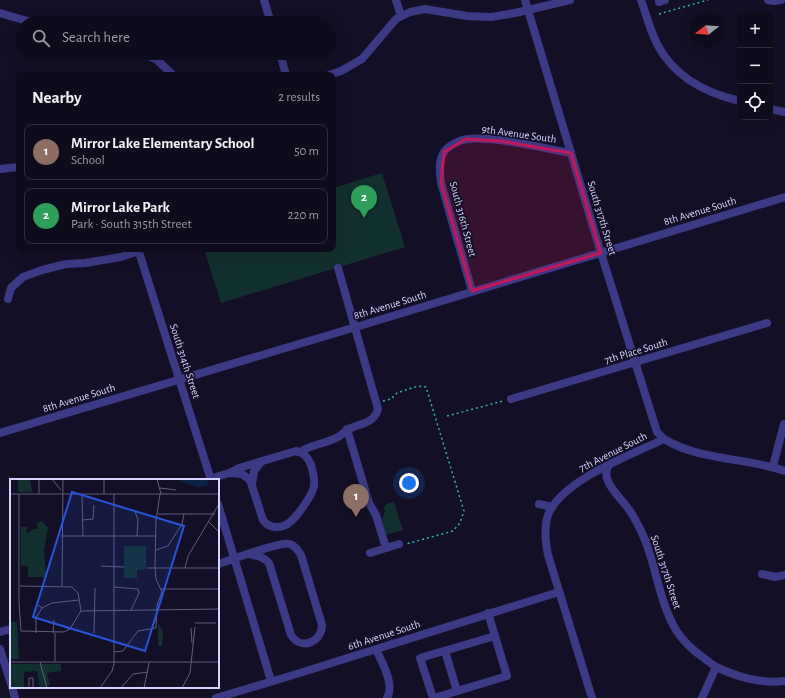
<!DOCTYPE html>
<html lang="en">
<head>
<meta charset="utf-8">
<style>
	:root { --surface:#0e0b1c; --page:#1c1929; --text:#f1f3f6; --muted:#9b9ba3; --line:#2e2b3b; --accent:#7c3aed }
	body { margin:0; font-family:"Alegreya Sans",sans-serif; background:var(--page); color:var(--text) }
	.controls { position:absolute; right:12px; top:12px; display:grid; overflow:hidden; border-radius:8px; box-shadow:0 4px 16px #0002 }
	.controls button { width:36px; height:36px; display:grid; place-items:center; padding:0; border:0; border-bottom:1px solid var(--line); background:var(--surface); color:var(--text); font:20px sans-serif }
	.compass { position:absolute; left:689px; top:12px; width:36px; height:36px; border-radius:50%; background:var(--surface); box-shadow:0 4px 16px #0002; rotate:253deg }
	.you { position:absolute; left:409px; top:483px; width:14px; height:14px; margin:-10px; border:3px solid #fff; border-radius:50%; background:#1a73e8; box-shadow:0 0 0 6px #1a73e833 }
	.badge { display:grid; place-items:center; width:26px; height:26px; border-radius:50%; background:var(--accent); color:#fff; font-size:13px; font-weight:700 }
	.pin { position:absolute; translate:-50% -33px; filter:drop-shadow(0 1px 2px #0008) }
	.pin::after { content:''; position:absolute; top:21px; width:14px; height:12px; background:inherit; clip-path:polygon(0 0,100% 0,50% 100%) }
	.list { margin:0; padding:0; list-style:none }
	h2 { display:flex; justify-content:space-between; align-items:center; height:52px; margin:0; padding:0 16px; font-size:17px }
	h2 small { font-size:13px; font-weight:400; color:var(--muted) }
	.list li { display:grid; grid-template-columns:26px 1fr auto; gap:12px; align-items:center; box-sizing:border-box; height:56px; margin:0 8px 8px; padding:0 8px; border:1px solid var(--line); border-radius:8px }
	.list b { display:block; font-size:15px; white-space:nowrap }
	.list p { margin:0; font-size:13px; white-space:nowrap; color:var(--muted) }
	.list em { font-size:13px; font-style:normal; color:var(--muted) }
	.icon { flex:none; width:22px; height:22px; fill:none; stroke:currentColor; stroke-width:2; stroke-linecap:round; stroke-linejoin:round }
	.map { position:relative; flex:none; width:785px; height:698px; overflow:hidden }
	.search { position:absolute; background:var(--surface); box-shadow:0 4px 16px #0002; left:16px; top:16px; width:320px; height:44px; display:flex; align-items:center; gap:10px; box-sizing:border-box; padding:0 14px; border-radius:22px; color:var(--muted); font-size:15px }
	.panel { position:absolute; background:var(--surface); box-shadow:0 4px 16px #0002; left:16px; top:72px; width:320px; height:180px; border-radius:8px }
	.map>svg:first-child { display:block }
	.green { fill:#12302f }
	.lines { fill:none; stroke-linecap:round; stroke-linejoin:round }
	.path { stroke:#2fb8b0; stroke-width:1.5; stroke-dasharray:2 3; stroke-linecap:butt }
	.minor { stroke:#3d3a85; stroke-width:8 }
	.marked { fill:#c2185b; fill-opacity:0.2; stroke:#c2185b; stroke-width:3; stroke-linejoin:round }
	.labels { text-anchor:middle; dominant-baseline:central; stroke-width:3.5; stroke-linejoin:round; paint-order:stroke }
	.street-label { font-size:11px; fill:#d9d4ff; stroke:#130f26 }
	.inset-road { fill:none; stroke:#625e7d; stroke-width:1 }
	.view { fill:#2655da; fill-opacity:0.15; stroke:#2655da; stroke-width:2 }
	.inset-edge { fill:none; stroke:#d9d4ff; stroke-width:2 }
</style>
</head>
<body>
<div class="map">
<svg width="785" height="698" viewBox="0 0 785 698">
	<rect width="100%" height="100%" fill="#130f26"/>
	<g class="green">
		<polygon points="382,173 405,247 221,303 204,249 333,249 333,188"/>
		<polygon points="394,502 403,530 386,535 382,519 385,512 384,508 386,504"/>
	</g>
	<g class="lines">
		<g class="path">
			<polyline points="659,14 708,0"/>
			<polyline points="383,401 391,399 397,393 418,386 426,387 464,511 460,523 453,531 406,544"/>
			<polyline points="447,416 503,401"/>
		</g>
		<g class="minor">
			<polyline points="264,0 271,23"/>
			<polyline points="396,0 401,16"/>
			<polyline points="525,0 601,253 657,432 664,439"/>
			<path d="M 641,0 C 646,14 650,30 657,44 C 674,77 705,93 740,101"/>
			<polyline points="659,0 659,2 665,0"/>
			<polyline points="768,0 775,1 781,0"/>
			<polyline points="0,13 34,23"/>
			<polyline points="142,53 157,60 173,75"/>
			<polyline points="280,53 286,75"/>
			<polyline points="329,75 341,71 362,59 396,19 410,12 425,9 467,16 491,17 515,13 570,0"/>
			<polyline points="770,109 785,112"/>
			<polyline points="0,169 19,167"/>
			<polyline points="138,249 211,480"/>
			<path d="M 472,291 L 441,183 C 440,173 438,161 444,152 C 448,146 459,140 467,139 C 497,136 541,148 571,153"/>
			<polyline points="8,299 11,288 23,277 42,270 66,264 85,263 121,257 139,251"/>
			<polyline points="511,399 767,323"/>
			<polyline points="347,429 369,503 376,515 386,548"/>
			<polyline points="0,433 356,327 785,197"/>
			<path d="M 300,452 C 312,444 326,444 338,437 C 343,434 346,430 351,428 C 362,423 374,423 378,409 L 338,268"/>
			<path d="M 609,465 C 599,479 619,496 627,507 C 631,512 635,519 638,525 C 656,558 657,598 676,630 C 686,646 701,656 716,667 L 702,698"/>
			<polyline points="773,466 784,424"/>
			<path d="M 210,479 L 229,473 L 239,468 L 296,451 C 304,453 308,457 311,465 C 313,472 315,479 314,486 C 313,494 297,517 290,522 C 282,529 269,529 263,520 L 250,480 L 242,474 L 229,473"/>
			<polyline points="252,485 254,471 261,462"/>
			<polyline points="218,504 271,681"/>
			<polyline points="539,504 552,507"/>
			<polyline points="370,553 399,544"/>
			<path d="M 218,564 C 231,560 280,541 290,544 C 295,546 298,550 301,555 L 322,625 C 322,642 301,651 291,635 L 269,563 C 264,557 258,556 250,554"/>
			<polyline points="762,574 775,577 785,575"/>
			<polyline points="0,632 11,629"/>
			<polyline points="0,649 11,684"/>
			<path d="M 376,649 C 382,663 395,684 387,698"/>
			<polyline points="445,651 457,691"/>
			<path d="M 716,667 C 738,677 760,684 785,681"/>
			<polyline points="12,687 15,698"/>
			<polyline points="216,698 290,676 559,592"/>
			<polyline points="433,698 420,658 495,636"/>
			<polyline points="434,698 507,676 488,613"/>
			<path d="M 592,698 L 548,555 C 545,540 543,520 552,507 C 573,476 631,455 664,439 C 700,461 746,457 785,471"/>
		</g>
	</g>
	<path class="marked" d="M 466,139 L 501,141 L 571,153 L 601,253 L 472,291 L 441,183 L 444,152 Z"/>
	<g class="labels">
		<g class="street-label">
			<text transform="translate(519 134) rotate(8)">9th Avenue South</text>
			<text transform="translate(700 211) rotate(-17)">8th Avenue South</text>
			<text transform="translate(602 218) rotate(73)">South 317th Street</text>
			<text transform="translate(463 219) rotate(75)">South 316th Street</text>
			<text transform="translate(390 305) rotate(-17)">8th Avenue South</text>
			<text transform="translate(636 351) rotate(-17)">7th Place South</text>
			<text transform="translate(185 361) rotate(72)">South 314th Street</text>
			<text transform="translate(79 398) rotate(-17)">8th Avenue South</text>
			<text transform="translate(613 452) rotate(-27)">7th Avenue South</text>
			<text transform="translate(666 572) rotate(72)">South 317th Street</text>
			<text transform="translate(384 635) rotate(-18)">6th Avenue South</text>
		</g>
	</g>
	<g transform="translate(10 479)">
		<rect width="209" height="209" fill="#130f26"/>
		<path d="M 8,0 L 20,0 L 22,13 L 8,13 ZM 32,42 L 38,49 L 34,71 L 36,98 L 18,98 L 18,87 L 11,87 L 11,48 L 18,48 L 16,53 L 19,54 L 22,50 L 28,50 L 27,44 ZM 114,67 L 136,67 L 136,90 L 127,91 L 127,99 L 114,99 ZM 0,143 L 7,143 L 9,180 L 0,180 ZM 148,144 L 153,153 L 152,167 L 148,167 ZM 0,185 L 51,185 L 51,192 L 37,194 L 40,206 L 30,209 L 27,192 L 14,193 L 14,209 L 1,209 Z" fill="#12302f"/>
		<path d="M 166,0 L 199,0 L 199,2 L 197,7 L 187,8 Z" fill="#0c2248"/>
		<path class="inset-road" d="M 42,0 L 51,11M 147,0 L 151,15M 150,9 L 166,11M 0,15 L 209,15M 9,15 L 9,124 L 11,152 L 54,153 L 60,150 L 71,132 L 68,114 L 62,108 L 10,107M 29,15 L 29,0M 72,15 L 73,57M 94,15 L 94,0M 125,33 L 128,40 L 127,57M 148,35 L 205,35M 72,41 L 83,40 L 84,26M 199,43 L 209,53M 51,57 L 146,57M 146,71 L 158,67 L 172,45 L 174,35M 91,87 L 114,88M 137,89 L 209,89M 175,89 L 178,77 L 209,25M 52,107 L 53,0M 104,108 L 128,110 L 129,114 L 121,131M 151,110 L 209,110M 27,125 L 32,129 L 42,124 L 69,121M 71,132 L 209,130M 185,144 L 206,144M 181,149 L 182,164M 26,154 L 26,139 L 32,129M 43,154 L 44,141M 45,154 L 45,182M 84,154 L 85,109M 104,173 L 113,172 L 128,152 L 146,149 L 147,126 L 152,113 L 146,100 L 145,89 L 146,41 L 150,15M 0,183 L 209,183M 30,183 L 37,209M 19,209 L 19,199 L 23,199 L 23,209M 90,209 L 102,192 L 104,185 L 104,15M 111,209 L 123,195 L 138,193M 134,209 L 139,184M 172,209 L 180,194 L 185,148"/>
		<path class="view" d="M 62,13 L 174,47 L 135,172 L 23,138 Z"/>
		<rect width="209" height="209" class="inset-edge"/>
	</g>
</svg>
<div class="controls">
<button>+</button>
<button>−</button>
<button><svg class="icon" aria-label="locate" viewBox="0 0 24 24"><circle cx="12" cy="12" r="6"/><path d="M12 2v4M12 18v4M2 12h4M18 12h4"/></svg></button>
</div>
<svg class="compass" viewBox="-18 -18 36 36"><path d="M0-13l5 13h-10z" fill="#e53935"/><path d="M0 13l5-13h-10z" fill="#9b9ba3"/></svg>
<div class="you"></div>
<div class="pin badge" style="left:356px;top:517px;background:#8d6e63">1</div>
<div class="pin badge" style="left:364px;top:218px;background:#2e9e5b">2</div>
<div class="search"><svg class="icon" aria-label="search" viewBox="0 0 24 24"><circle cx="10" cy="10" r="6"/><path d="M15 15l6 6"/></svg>Search here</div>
<section class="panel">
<h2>Nearby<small>2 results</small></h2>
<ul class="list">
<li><span class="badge" style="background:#8d6e63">1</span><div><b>Mirror Lake Elementary School</b><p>School</p></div><em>50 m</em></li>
<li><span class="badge" style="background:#2e9e5b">2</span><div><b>Mirror Lake Park</b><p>Park · South 315th Street</p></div><em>220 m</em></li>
</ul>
</section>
</div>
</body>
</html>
